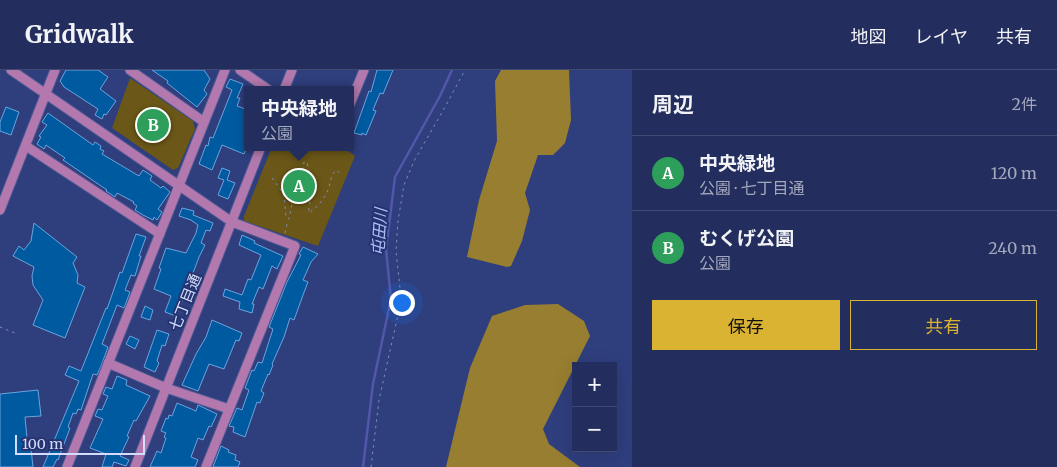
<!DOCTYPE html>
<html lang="ja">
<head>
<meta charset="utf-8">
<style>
	:root { --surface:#232e5e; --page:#2f3a67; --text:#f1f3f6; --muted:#a3a8bc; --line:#404a73; --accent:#dab333 }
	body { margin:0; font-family:Merriweather,"Noto Sans JP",serif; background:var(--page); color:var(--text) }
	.controls { position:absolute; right:15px; bottom:15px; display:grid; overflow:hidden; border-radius:0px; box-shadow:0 5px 20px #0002 }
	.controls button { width:45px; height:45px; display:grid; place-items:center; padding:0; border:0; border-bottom:1px solid var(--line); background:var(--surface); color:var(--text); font:25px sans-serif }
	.scale { position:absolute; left:15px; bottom:12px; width:130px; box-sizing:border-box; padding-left:5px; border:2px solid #d3ddfb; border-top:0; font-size:14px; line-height:18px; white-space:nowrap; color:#d3ddfb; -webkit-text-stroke:4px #263371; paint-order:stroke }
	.you { position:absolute; left:401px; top:232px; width:18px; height:18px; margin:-12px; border:4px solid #fff; border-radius:50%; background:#1a73e8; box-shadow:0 0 0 8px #1a73e833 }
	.badge { display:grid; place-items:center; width:32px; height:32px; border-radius:50%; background:var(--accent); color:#fff; font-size:16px; font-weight:700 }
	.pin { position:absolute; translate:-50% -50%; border:2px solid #fff; box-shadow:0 1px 5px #0006 }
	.popup { position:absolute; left:244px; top:16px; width:110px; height:65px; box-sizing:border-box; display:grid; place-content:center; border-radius:0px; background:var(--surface); filter:drop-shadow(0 1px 4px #0005); font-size:16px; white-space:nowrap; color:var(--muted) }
	.popup b { font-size:19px; color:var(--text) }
	.popup::after { content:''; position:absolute; left:50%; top:100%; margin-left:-10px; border:10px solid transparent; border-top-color:var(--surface) }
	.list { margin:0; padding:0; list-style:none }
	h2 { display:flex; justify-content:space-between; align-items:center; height:65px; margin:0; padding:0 20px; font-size:21px }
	h2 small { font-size:16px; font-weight:400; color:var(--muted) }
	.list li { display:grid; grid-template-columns:32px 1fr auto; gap:15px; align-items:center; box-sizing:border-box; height:75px; padding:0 20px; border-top:1px solid var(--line) }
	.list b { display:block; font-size:19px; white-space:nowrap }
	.list p { margin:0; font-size:16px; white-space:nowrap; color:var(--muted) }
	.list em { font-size:16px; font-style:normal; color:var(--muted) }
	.actions { display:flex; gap:10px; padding:15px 20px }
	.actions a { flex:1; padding:11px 0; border:1px solid var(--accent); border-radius:0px; text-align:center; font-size:18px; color:var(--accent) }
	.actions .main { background:var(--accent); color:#111 }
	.map { position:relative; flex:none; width:632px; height:397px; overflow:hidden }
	header { display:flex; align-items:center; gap:30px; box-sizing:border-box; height:70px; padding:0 25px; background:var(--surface); border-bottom:1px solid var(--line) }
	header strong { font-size:24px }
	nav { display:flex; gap:28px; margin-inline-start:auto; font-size:18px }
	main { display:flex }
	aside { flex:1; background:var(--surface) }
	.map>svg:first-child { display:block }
	.green { fill:#6b5717 }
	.forest { fill:#977e30 }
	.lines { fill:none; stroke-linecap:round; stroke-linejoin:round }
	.stream { stroke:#5257aa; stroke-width:2.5 }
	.building { fill:#005aa0; stroke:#6ba4e0 }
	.minor-casing { stroke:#4d5b94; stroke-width:11 }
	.path { stroke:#818dbc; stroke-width:1; stroke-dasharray:2.5 4; stroke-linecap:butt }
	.minor { stroke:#b378ad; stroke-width:9 }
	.labels { text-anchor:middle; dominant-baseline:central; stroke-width:4; stroke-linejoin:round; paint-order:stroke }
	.street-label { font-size:15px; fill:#d3ddfb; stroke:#263371 }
	.water-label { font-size:16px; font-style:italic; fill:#b0c1f7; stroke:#263371 }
</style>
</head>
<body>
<header>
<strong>Gridwalk</strong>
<nav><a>地図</a><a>レイヤ</a><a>共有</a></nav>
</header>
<main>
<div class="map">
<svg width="632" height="397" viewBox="0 0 632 397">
	<rect width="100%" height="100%" fill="#2f3e7d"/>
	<g class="green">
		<polygon points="130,8 193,51 195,59 178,98 173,100 112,58"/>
		<polygon points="272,77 342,77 355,86 318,176 244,151 244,146"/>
	</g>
	<g class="forest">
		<polygon points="501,0 569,0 571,50 565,73 553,85 538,85 525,123 530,140 522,171 511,196 507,197 467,187 479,130 497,71 495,11"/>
		<polygon points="558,234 584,251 590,266 543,359 549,374 580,397 446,397 470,298 492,246 525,235"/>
	</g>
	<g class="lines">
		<polyline class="stream" points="363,397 373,314 391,229 386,179 395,107 440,26 452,0"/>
	</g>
	<g class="building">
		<polygon points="66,0 98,0 108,7 100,19 116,31 106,45 104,44 102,49 95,45 98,39 64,17 60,11"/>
		<polygon points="152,0 204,0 210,9 204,20 207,24 197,37 167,13 168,11"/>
		<polygon points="377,0 393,0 383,24 380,23 373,40 376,41 366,65 362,63 362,65 354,63 369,21 371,22"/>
		<polygon points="230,9 243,14 237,28 240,28 237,36 248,40 248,75 244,84 222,75 212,100 199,94 206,75 208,76 210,67 213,68 232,20 226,17"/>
		<polygon points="6,37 19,42 11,65 0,61 0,52"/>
		<polygon points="48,43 93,75 95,72 101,76 100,79 104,81 102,84 139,106 143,100 152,106 150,110 161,118 163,116 170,122 158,139 162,142 157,150 154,147 153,150 143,145 135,140 137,136 133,133 134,132 117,123 115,127 106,121 107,120 63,90 65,88 46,75 44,79 37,74 41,67 39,66 47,55 42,52"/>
		<polygon points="222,98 230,101 227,110 235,113 228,129 218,125 224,110 218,108"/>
		<polygon points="182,138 194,141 193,145 213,153 210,161 206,160 201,173 205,175 199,187 193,203 191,202 185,220 195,223 192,232 183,229 176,246 165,242 171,226 154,219 161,199 159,198 166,178 186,183 196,163 198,155 191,150 179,146"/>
		<polygon points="34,153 77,187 73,193 78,205 77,213 85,217 65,268 33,255 43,230 33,215 32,206 34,197 13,186 19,176 24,180 31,171"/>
		<polygon points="136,164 146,167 139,186 141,186 135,206 131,205 125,220 130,222 124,238 117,235 109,256 102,274 108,277 101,296 97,305 93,304 81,340 78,339 76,344 73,343 68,357 70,358 58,390 57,389 53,397 43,397 79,311 65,305 69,296 81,301 106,238 107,239 120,202 122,203"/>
		<polygon points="242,165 255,171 254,173 283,186 277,199 272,196 263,219 259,217 252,234 254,234 252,243 239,239 240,232 223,226 225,219 242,225 248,209 251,210 261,185 239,175"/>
		<polygon points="303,177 318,184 311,192 303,210 308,212 303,225 294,250 290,248 284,267 272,294 273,295 269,305 268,304 261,321 264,323 260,333 257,332 245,367 233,362 234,357 229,356 237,338 242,340 249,320 245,318 252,300 254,301 258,292 262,293 273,259 269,257 287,212 301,185 299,184"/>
		<polygon points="145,236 153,240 150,250 141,247"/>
		<polygon points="212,250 242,263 239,271 236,270 224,299 209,294 198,321 182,315 196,284 206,267"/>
		<polygon points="157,260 169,264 165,276 162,275 157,291 159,293 155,302 144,297"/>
		<polygon points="130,266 139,270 135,279 126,274"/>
		<polygon points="117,306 127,310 126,315 150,326 136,351 134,350 127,366 129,367 120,386 129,390 126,396 114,392 112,397 102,397 106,384 90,378 103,349 95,346 98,339 102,340 108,326 103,324 106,317 112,319"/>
		<polygon points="38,320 41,346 25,347 28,379 31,379 33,397 0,397 0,324"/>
		<polygon points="177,333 196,341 198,335 217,344 211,357 209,356 203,370 198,368 191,387 198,390 195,397 150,397 157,381 161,383 166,368 164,367 166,363 161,361 166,348 168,349 169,345 172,346"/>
		<polygon points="221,376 229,380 228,382 236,385 235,390 240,392 238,397 213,397"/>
	</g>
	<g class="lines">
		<defs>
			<g id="minor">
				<polyline points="11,0 232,152 295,176 206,397"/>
				<polyline points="130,0 204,52"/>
				<polyline points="240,0 269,20"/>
				<polyline points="284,20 292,0"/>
				<polyline points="350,34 364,0"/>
				<polyline points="26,76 160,164"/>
				<polyline points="0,140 55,0"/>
				<polyline points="108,293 166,318 229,339"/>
				<polyline points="67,397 225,0"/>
				<polyline points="135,397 261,77"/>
			</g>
		</defs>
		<use href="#minor" class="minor-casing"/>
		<g class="path">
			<path d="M 272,108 L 284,124 L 286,147 L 289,149 L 295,119 L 303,98 L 303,93 L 307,92 C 309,102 313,112 312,122 C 312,130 308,135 309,143 C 317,137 324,130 328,120 C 331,113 330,106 336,100 L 340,103"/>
			<polyline points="285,163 288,150"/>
			<polyline points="0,257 15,263"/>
			<polyline points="371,397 379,330 398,245 400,218 396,181 398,151 404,115 414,91 445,37 465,0"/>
		</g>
		<use href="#minor" class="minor"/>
	</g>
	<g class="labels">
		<g class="street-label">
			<text transform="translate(185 232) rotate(-68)">七丁目通</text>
		</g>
		<g class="water-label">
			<text transform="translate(379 162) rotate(-86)">屯田川</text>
		</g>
	</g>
</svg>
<div class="controls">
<button>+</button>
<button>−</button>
</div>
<div class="scale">100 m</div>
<div class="you"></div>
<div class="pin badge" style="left:299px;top:116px;background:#2e9e5b">A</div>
<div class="popup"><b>中央緑地</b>公園</div>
<div class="pin badge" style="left:153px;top:55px;background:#2e9e5b">B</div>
</div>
<aside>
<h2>周辺<small>2件</small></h2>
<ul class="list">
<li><span class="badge" style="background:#2e9e5b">A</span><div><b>中央緑地</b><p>公園 · 七丁目通</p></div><em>120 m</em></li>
<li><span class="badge" style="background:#2e9e5b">B</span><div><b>むくげ公園</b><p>公園</p></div><em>240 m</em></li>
</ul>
<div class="actions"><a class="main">保存</a><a>共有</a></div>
</aside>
</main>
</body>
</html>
